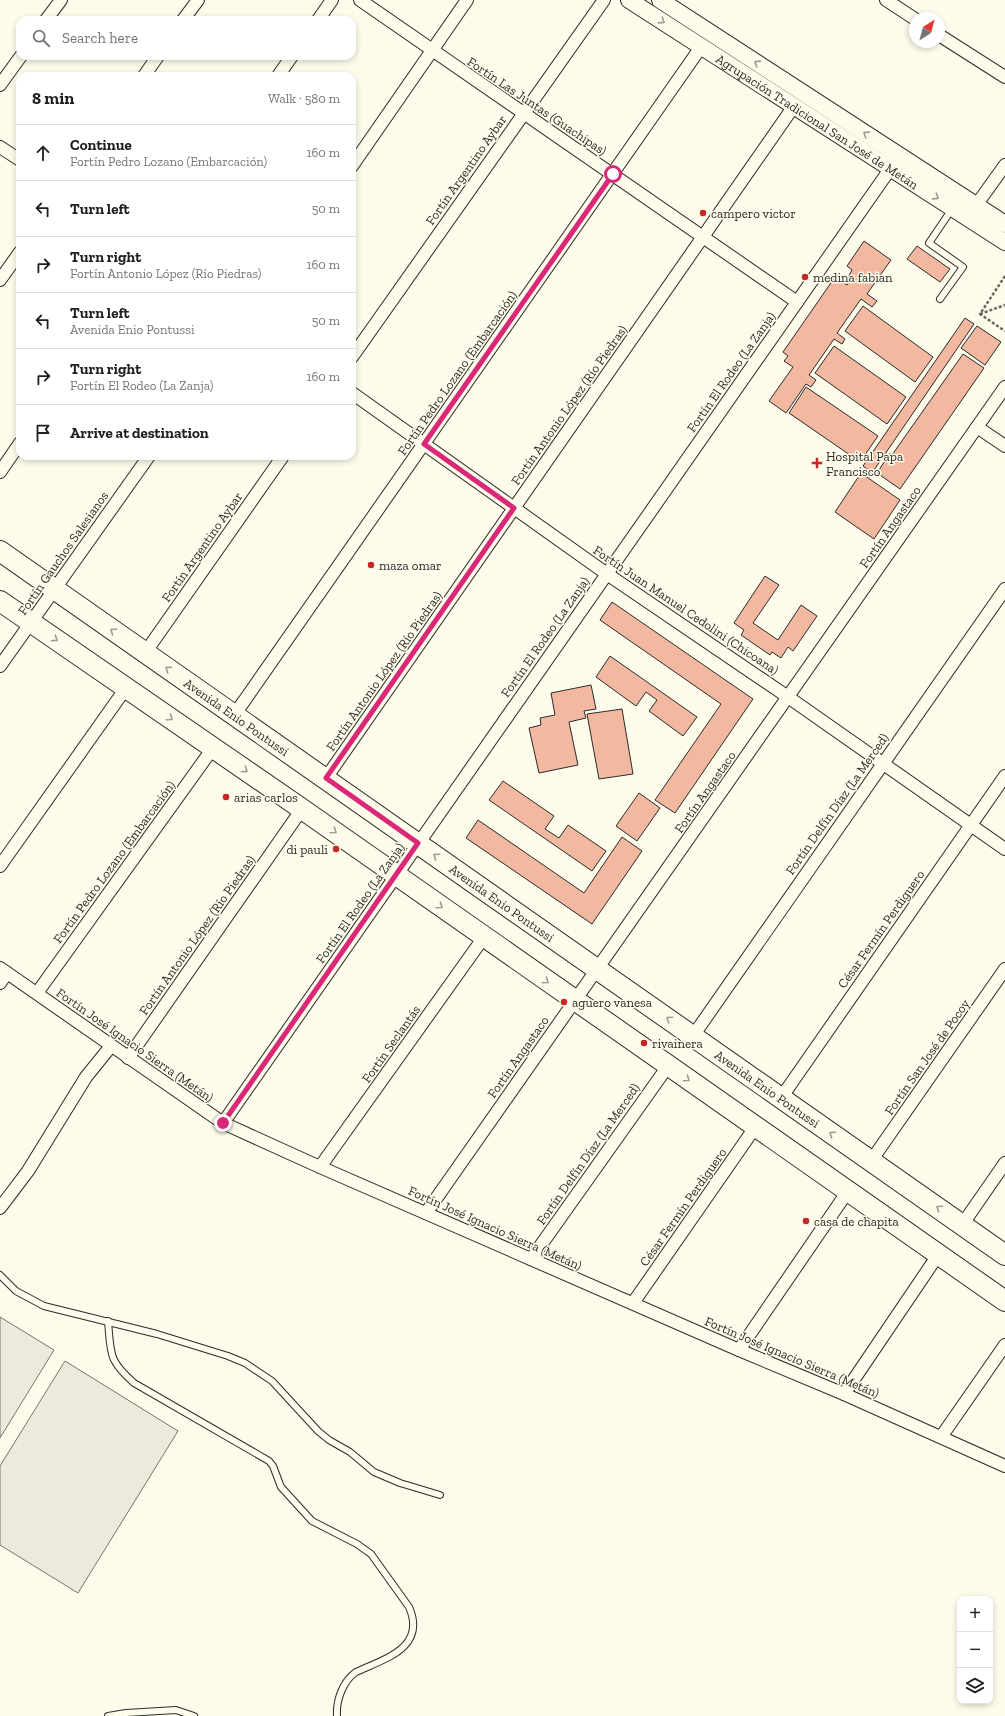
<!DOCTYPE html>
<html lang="en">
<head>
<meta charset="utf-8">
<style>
	:root { --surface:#fff; --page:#f6f6f6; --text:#202124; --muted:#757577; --line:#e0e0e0 }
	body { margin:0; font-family:"Zilla Slab",serif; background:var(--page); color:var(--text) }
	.controls { position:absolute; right:12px; bottom:12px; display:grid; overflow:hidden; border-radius:8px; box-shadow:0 2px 6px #0003 }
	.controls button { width:36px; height:36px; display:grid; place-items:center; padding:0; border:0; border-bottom:1px solid var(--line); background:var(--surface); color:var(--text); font:20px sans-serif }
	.compass { position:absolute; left:909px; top:12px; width:36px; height:36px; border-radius:50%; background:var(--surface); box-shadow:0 2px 6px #0003; rotate:36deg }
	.stop { position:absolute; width:12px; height:12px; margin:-9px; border:3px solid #db2777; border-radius:50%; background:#fff }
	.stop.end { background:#db2777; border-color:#fff; box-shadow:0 1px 4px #0008 }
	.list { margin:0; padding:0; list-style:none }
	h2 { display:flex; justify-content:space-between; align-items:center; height:52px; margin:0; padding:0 16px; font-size:17px }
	h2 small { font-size:13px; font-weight:400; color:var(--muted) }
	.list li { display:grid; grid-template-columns:26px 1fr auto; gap:12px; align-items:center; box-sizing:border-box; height:56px; padding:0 16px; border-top:1px solid var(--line) }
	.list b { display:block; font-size:15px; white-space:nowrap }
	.list p { margin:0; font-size:13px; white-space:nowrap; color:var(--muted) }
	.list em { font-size:13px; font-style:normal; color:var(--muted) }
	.icon { flex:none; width:22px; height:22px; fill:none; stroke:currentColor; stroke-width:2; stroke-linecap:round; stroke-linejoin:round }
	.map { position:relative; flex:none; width:1005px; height:1716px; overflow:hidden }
	.search { position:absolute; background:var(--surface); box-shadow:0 2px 6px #0003; left:16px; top:16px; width:340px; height:44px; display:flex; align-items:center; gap:10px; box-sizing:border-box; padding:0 14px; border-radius:12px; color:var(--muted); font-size:15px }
	.panel { position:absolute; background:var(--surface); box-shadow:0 2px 6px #0003; left:16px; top:72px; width:340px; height:388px; border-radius:12px }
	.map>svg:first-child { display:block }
	.green { fill:#ecebdb; stroke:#74746e }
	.building { fill:#f2b8a0; stroke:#2b2b2b }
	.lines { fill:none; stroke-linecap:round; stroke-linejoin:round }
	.service-casing { stroke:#2b2b2b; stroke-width:8 }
	.minor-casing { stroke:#2b2b2b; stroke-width:14 }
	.tertiary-casing { stroke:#2b2b2b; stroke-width:18 }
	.primary-casing { stroke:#2b2b2b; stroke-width:22 }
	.path { stroke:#6a6964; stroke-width:2.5; stroke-dasharray:3 2; stroke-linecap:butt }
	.service { stroke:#fdfbea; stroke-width:6 }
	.minor { stroke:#fdfbea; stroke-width:12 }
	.tertiary { stroke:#fdfbea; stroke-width:16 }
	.primary { stroke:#fdfbea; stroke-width:20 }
	.oneway { stroke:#9e9d94 }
	.route { stroke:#db2777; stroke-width:5 }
	.poi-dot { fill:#c62828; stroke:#fdfbea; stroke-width:1.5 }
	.labels { text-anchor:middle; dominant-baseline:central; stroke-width:3; stroke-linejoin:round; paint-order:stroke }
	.street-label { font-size:13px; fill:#2b2b2b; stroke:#fdfbea }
	.poi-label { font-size:13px; fill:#2b2b2b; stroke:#fdfbea; text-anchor:start }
</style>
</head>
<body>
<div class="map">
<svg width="1005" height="1716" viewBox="0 0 1005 1716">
	<rect width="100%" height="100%" fill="#fdfbea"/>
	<g class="green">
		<polygon points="0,1317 54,1350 0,1438"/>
		<polygon points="65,1361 178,1431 78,1593 0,1545 0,1466"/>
	</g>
	<g class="building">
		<polygon points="864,241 891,260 867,294 877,301 872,307 861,299 837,333 845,339 842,344 834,339 809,375 816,380 811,387 806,384 786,413 769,401 793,367 784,361 788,356 783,352 835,277 847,285 851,279 848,277 852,270 847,266"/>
		<polygon points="917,246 950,269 940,282 907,259"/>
		<polygon points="863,306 933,357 915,382 845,331"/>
		<polygon points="965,318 974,324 872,473 863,466"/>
		<polygon points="977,326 1001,342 985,365 961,348"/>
		<polygon points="834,346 906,397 887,424 815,373"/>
		<polygon points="963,354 984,368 900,489 877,473 890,453 892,455"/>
		<polygon points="806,387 878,436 860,462 789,413"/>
		<polygon points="861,473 900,500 874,539 835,512"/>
		<polygon points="765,576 779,585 753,623 778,640 801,605 817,616 793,651 788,647 781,658 772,652 770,655 741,635 744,630 734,623"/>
		<polygon points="612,602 753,699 675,813 655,800 721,704 600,620"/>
		<polygon points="610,656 697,717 683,736 649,711 657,700 646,692 636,706 596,677"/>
		<polygon points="591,685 596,709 584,711 586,718 569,722 578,765 539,773 529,728 541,725 540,718 555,715 551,693"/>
		<polygon points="622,709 633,774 599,779 587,714"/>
		<polygon points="503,781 554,816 545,829 559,838 568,825 606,851 592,871 489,800"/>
		<polygon points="639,793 660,808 637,841 616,826"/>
		<polygon points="478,820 584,893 622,837 642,851 592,924 466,838"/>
	</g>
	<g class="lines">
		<defs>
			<g id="service">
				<polyline points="940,299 963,267 929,243 952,209"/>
				<polyline points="0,1275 16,1291 44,1306 157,1334 228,1356 245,1363 272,1381 318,1431 329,1440 350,1452 374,1472 400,1483 440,1495"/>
				<path d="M 108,1321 C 111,1354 108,1360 134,1383 L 269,1461 L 273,1466 L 281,1487 L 312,1521 L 357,1544 L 371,1554 L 409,1607 C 427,1648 384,1659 356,1672 C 343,1681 336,1700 337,1716"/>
				<polyline points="108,1716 126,1713 176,1710 194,1716"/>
			</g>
			<g id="minor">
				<polyline points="360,0 797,302"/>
				<polyline points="886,0 915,19"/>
				<polyline points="46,20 61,0"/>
				<polyline points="183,20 198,0"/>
				<polyline points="318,20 332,0"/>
				<polyline points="939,35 1005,77"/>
				<polyline points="144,76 158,56"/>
				<polyline points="278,76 292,56"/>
				<polyline points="0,85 21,56"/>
				<polyline points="0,147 20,160"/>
				<polyline points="352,166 467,0"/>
				<polyline points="972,211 1005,165"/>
				<polyline points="0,280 20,252"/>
				<polyline points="352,357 604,0"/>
				<polyline points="352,393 607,574 788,697 1005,849"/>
				<polyline points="977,427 1005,446"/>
				<polyline points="0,472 20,443"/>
				<polyline points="145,653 283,456"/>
				<polyline points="0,666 149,456"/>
				<polyline points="235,714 701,47"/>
				<polyline points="326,778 794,106"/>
				<polyline points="0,866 126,688"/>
				<polyline points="0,968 223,1123 320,1167 739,1350 844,1394 1005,1466"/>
				<polyline points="0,983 7,973"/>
				<polyline points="37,993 213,748"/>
				<polyline points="693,1036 1005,589"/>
				<polyline points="128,1058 302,809"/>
				<polyline points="781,1098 1005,776"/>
				<polyline points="223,1123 895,162"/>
				<polyline points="871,1161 1005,969"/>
				<polyline points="320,1167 484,937"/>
				<polyline points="0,1208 28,1171 86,1077 111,1046"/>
				<polyline points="426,1213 1005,387"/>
				<polyline points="962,1225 1005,1163"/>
				<polyline points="531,1259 668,1066"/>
				<polyline points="633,1303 756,1126"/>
				<polyline points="739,1350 848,1191"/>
				<polyline points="844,1394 938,1255"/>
				<polyline points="941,1437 1005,1345"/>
			</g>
			<g id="tertiary">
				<path id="s1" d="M 629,0 L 1005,242"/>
				<polyline points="660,0 1005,224"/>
			</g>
			<g id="primary">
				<path id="s2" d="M 0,551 L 1005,1255"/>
				<polyline points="0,601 302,809 1005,1301"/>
			</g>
		</defs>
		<use href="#service" class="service-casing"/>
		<use href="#minor" class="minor-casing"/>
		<use href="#tertiary" class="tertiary-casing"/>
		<use href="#primary" class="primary-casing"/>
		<g class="path">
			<polyline points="1005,276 980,314 1005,331"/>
			<polyline points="980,314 1005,305"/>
		</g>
		<use href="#service" class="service"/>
		<use href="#minor" class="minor"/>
		<use href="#tertiary" class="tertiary"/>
		<use href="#primary" class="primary"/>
	</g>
	<defs><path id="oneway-chevron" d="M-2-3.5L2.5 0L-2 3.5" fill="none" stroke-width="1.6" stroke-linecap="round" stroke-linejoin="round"/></defs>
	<g class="oneway">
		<use href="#oneway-chevron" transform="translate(662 21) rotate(33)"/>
		<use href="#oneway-chevron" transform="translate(757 63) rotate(-147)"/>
		<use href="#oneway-chevron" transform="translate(866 134) rotate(-147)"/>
		<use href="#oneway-chevron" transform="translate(936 197) rotate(33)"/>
		<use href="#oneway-chevron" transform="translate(113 631) rotate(-145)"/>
		<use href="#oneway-chevron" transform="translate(55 639) rotate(34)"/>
		<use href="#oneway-chevron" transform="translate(168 669) rotate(-146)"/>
		<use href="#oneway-chevron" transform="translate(170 718) rotate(35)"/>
		<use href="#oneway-chevron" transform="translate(245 770) rotate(34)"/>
		<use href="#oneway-chevron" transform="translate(334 831) rotate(35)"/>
		<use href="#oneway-chevron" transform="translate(436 856) rotate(-145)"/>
		<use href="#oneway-chevron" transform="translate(440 906) rotate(35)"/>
		<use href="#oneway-chevron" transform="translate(546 981) rotate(35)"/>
		<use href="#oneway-chevron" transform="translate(669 1019) rotate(-145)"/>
		<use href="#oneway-chevron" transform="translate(687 1079) rotate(35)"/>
		<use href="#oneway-chevron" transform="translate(832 1134) rotate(-145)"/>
		<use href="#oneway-chevron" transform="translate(939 1208) rotate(-145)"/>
	</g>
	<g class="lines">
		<polyline class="route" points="223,1123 418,843 326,778 514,508 424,444 613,174"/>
	</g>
	<g class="poi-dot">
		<circle cx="703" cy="213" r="4"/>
		<circle cx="805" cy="277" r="4"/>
		<path d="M815 457h4v4h4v4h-4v4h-4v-4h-4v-4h4z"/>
		<circle cx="371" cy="565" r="4"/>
		<circle cx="226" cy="797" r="4"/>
		<circle cx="336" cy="849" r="4"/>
		<circle cx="564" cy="1002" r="4"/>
		<circle cx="644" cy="1043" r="4"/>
		<circle cx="806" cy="1221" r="4"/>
	</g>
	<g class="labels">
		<g class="street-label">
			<text transform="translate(537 106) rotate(34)">Fortín Las Juntas (Guachipas)</text>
			<text stroke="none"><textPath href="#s1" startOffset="224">Agrupación Tradicional San José de Metán</textPath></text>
			<text transform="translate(466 170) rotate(-55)">Fortín Argentino Aybar</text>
			<text transform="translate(731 372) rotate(-55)">Fortín El Rodeo (La Zanja)</text>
			<text transform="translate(457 373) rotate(-55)">Fortín Pedro Lozano (Embarcación)</text>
			<text transform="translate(569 405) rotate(-55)">Fortín Antonio López (Río Piedras)</text>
			<text transform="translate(890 527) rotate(-55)">Fortín Angastaco</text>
			<text transform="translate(202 547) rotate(-55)">Fortín Argentino Aybar</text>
			<text transform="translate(63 553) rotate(-55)">Fortín Gauchos Salesianos</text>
			<text transform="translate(686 610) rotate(34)">Fortín Juan Manuel Cedolini (Chicoana)</text>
			<text transform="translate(545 637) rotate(-55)">Fortín El Rodeo (La Zanja)</text>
			<text transform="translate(384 671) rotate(-55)">Fortín Antonio López (Río Piedras)</text>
			<text stroke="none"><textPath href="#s2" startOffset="289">Avenida Enio Pontussi</textPath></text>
			<text transform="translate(705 792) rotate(-55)">Fortín Angastaco</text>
			<text transform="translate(837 804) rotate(-55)">Fortín Delfín Díaz (La Merced)</text>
			<text transform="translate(114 862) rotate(-54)">Fortín Pedro Lozano (Embarcación)</text>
			<text stroke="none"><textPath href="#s2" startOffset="613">Avenida Enio Pontussi</textPath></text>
			<text transform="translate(360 903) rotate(-55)">Fortín El Rodeo (La Zanja)</text>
			<text transform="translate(881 929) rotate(-55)">César Fermín Perdiguero</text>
			<text transform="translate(197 935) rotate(-55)">Fortín Antonio López (Río Piedras)</text>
			<text transform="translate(391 1044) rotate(-55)">Fortín Seclantás</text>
			<text transform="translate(135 1045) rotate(35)">Fortín José Ignacio Sierra (Metán)</text>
			<text transform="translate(518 1057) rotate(-55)">Fortín Angastaco</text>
			<text transform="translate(927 1057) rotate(-55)">Fortín San José de Pocoy</text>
			<text stroke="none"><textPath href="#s2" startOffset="937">Avenida Enio Pontussi</textPath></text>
			<text transform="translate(588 1154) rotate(-55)">Fortín Delfín Díaz (La Merced)</text>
			<text transform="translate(683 1207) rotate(-55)">César Fermín Perdiguero</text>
			<text transform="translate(495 1228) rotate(24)">Fortín José Ignacio Sierra (Metán)</text>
			<text transform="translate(792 1357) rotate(23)">Fortín José Ignacio Sierra (Metán)</text>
		</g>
		<g class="poi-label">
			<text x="711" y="213">campero victor</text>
			<text x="813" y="277">medina fabian</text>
			<text x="826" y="456">Hospital Papa<tspan x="826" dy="15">Francisco</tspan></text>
			<text x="379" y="565">maza omar</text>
			<text x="234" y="797">arias carlos</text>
			<text x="328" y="849" text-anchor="end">di pauli</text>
			<text x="572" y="1002">aguero vanesa</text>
			<text x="652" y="1043">rivainera</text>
			<text x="814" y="1221">casa de chapita</text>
		</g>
	</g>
</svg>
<div class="controls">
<button>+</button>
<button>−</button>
<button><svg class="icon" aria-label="layers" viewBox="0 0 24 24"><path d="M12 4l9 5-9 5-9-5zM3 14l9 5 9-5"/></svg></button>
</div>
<svg class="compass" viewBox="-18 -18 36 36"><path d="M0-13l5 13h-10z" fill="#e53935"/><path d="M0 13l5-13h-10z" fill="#757577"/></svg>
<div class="stop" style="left:613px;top:174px"></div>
<div class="stop end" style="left:223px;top:1123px"></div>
<div class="search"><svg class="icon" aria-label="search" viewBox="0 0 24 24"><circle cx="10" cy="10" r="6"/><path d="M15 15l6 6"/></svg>Search here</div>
<section class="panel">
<h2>8 min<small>Walk · 580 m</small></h2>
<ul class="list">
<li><svg class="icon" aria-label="ahead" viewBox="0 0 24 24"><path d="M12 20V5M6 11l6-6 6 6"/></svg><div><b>Continue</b><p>Fortín Pedro Lozano (Embarcación)</p></div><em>160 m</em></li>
<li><svg class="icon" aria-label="left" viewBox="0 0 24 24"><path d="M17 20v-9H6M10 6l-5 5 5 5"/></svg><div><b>Turn left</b></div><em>50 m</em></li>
<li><svg class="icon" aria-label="right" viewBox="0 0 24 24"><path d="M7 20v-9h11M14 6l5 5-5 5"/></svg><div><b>Turn right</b><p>Fortín Antonio López (Río Piedras)</p></div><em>160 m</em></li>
<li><svg class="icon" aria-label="left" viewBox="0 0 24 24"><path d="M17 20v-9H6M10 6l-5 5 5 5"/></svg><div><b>Turn left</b><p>Avenida Enio Pontussi</p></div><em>50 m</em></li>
<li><svg class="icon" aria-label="right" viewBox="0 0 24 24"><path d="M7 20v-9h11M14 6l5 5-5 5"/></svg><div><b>Turn right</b><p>Fortín El Rodeo (La Zanja)</p></div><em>160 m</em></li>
<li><svg class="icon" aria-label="arrive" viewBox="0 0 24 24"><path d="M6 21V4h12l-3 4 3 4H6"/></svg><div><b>Arrive at destination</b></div></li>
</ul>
</section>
</div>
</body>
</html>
